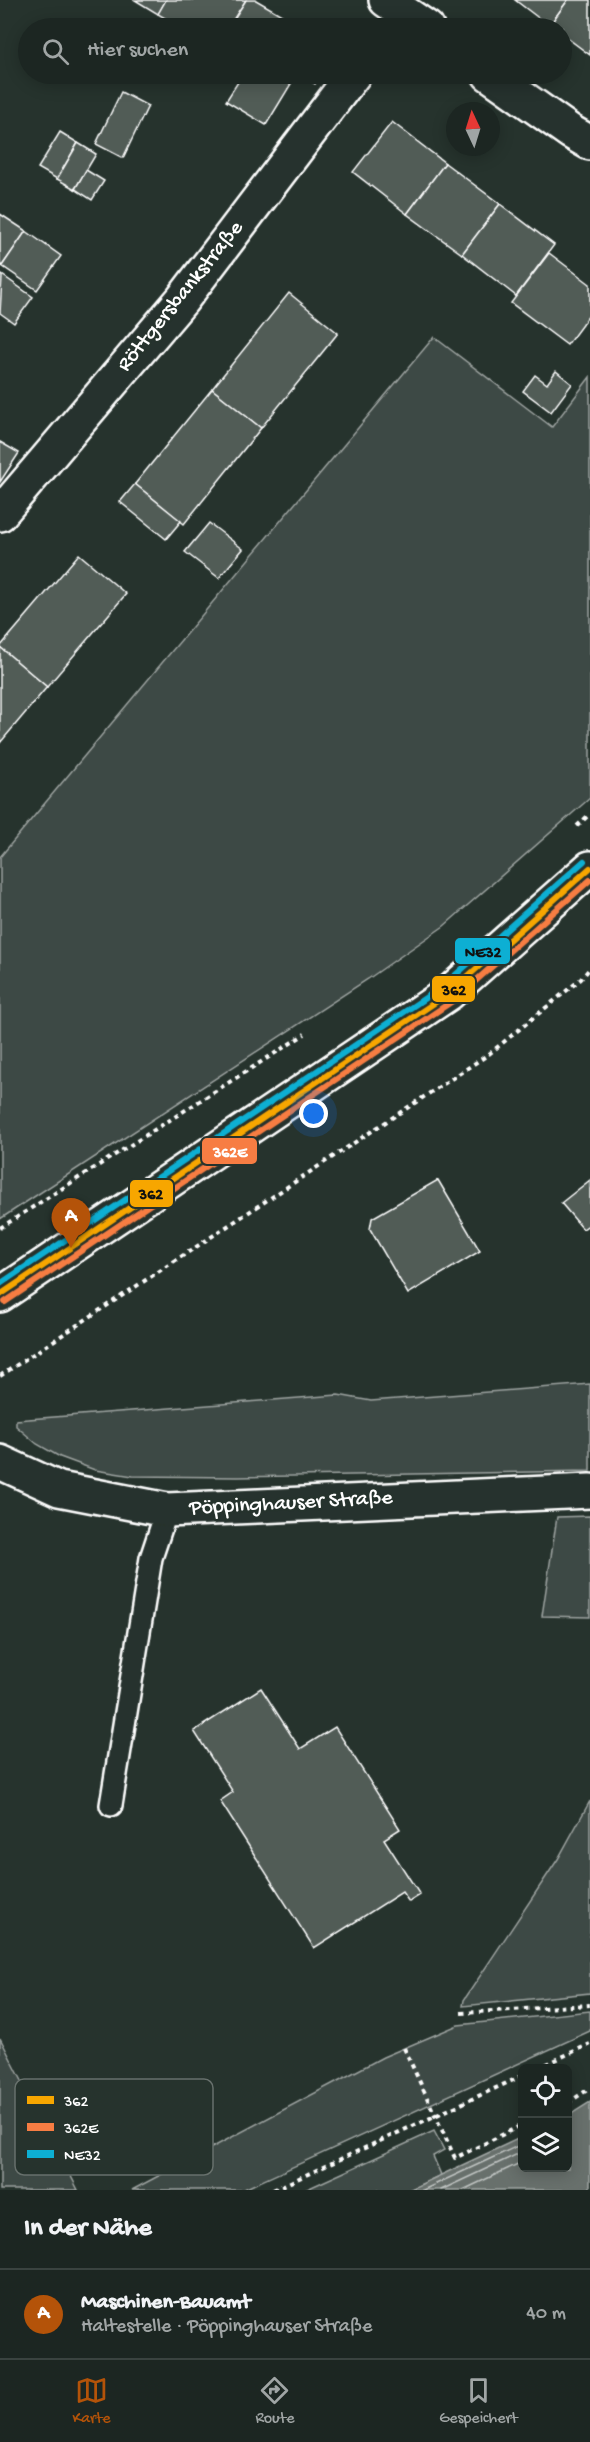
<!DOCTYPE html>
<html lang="de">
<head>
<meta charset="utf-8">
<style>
	:root { --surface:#1c2622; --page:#29322f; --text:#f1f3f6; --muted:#a0a5a5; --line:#3a4340; --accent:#b45309 }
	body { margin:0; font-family:"Gochi Hand",sans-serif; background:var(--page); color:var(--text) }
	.controls { position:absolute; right:18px; bottom:18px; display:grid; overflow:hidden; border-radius:9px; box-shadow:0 3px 15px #0003 }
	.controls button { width:54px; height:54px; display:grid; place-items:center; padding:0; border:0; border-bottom:2px solid var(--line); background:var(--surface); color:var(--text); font:30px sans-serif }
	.compass { position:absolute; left:446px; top:102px; width:54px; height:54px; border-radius:50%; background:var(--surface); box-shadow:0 3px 15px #0003; rotate:356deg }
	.you { position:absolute; left:314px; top:1114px; width:21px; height:21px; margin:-15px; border:4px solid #fff; border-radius:50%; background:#1a73e8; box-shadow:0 0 0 9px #1a73e833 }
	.badge { display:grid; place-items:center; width:39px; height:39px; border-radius:50%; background:var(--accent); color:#fff; font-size:20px; font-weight:700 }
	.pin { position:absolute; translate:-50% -50px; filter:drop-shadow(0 2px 3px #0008) }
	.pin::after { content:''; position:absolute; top:32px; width:21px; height:18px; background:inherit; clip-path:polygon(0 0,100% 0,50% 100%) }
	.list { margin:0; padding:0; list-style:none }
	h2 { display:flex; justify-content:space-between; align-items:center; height:78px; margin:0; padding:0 24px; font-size:26px }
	h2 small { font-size:20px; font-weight:400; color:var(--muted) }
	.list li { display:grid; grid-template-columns:39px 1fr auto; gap:18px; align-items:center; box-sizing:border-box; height:90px; padding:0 24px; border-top:2px solid var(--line) }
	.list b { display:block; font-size:22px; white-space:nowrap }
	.list p { margin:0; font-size:20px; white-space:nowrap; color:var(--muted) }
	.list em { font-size:20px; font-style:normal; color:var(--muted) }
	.icon { flex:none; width:33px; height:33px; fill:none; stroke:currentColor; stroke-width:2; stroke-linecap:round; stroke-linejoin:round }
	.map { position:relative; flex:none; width:590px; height:2190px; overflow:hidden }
	.search { position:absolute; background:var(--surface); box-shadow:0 3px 15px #0003; left:18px; right:18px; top:18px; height:66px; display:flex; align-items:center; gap:15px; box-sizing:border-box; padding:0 21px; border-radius:33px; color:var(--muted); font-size:22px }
	.sheet { height:168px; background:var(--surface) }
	nav { display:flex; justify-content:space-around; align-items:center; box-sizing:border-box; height:84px; border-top:2px solid var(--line); background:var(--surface); font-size:16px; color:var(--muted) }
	nav a { display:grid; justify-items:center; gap:3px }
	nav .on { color:var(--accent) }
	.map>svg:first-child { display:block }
	.green { fill:#3e4944; stroke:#9ea4a2; stroke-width:1.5 }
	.water { fill:#67706c; stroke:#a4a9a7; stroke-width:1.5 }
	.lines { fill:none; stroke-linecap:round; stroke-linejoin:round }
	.shore { stroke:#c2c6c4; stroke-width:1.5 }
	.building { fill:#515c57; stroke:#fff; stroke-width:1.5 }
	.service-casing { stroke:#fff; stroke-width:26 }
	.minor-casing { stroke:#fff; stroke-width:38 }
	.secondary-casing { stroke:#fff; stroke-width:38 }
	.path { stroke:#fff; stroke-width:4; stroke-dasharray:4.5 4.5; stroke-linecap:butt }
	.service { stroke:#26332d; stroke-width:21 }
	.minor { stroke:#26332d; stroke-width:33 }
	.secondary { stroke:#26332d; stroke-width:33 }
	.bus-1-casing { stroke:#26332d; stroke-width:10 }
	.bus-2-casing { stroke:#26332d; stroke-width:10 }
	.bus-3-casing { stroke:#26332d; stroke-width:10 }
	.bus-1 { stroke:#f7a600; stroke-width:6 }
	.bus-2 { stroke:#f77d43; stroke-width:6 }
	.bus-3 { stroke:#0dafd3; stroke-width:6 }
	.labels { text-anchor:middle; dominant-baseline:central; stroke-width:4.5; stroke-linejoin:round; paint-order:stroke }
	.street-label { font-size:22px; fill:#fff; stroke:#26332d }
	.key { fill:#26332d; stroke:#67706c; stroke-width:1.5 }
	.key-label { font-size:16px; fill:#fff }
	.line-badge { stroke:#26332d; stroke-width:2 }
	.badge-label { font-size:16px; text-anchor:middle; font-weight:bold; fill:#fff }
	.pale-badge-label { font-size:16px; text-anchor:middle; font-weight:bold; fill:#111 }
</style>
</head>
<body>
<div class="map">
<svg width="590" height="2190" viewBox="0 0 590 2190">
	<rect width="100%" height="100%" fill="#26332d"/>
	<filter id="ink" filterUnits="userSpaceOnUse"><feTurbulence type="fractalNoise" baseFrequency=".0167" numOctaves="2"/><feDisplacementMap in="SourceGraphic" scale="12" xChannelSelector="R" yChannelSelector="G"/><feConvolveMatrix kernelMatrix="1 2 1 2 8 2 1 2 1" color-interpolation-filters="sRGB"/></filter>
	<g filter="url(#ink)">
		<g class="green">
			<polygon points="434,337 552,427 590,377 590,798 444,926 368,979 0,1219 0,857"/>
			<polygon points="590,1384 590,1471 238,1477 133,1476 95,1470 60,1457 37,1444 16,1426 16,1420 338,1395 371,1401"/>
			<polygon points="590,1516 590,1617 542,1616 557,1517"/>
			<polygon points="590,1801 590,1993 463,2006 464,2000 558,1859"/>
			<polygon points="590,2011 590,2031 242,2190 132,2190 383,2057 458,2025"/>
			<polygon points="0,2038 78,2190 0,2190"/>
			<polygon points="434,2131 444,2150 433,2156 441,2175 409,2190 305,2190"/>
		</g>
		<polygon class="water" points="590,2102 590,2190 409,2190 522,2137 522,2168 568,2168 568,2116"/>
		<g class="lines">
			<g class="shore">
				<polyline points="423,2190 522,2144"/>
				<polyline points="441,2190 522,2152"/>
				<polyline points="463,2190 522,2162"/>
			</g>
		</g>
		<g class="building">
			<polygon points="135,0 166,0 158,14"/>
			<polygon points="166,0 246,0 228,28 182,28 158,14"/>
			<polygon points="246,0 256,0 304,28 228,28"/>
			<polygon points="515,0 568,0 549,26"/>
			<polygon points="568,0 590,0 590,55 562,34 562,28 553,28 549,26"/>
			<polygon points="243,74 297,74 266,125 226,101"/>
			<polygon points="299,74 321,74 315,84"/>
			<polygon points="121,92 148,106 123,158 96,144"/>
			<polygon points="392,122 445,163 407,214 353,172"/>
			<polygon points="60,132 78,143 57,179 38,168"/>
			<polygon points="78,143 96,154 75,189 57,179"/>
			<polygon points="445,163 500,204 462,254 407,214"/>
			<polygon points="86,170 104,181 92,200 75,189"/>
			<polygon points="500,204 554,245 516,296 462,254"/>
			<polygon points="0,214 26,231 2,266 0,264"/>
			<polygon points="26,231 61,256 37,290 2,266"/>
			<polygon points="549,253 590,284 590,314 567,345 511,303"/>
			<polygon points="2,275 33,297 14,323 0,313"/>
			<polygon points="289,293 338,333 261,428 212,389"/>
			<polygon points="556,371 572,384 551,412 523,391 535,375 547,384"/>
			<polygon points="212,389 261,428 184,524 135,484"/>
			<polygon points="0,442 19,453 0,482"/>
			<polygon points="135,484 181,521 166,539 120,502"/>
			<polygon points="209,523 243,549 219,578 185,552"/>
			<polygon points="79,554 126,594 47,687 0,647"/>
			<polygon points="0,647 47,687 0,743"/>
			<polygon points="438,1180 480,1251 408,1294 370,1229 372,1218"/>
			<polygon points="590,1180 590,1224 583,1229 561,1203"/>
			<polygon points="261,1688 300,1749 335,1727 400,1829 384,1839 420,1895 409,1902 402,1892 314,1948 220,1801 233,1792 194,1731"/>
		</g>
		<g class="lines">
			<defs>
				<polyline id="service" points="111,1805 151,1558 167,1510"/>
				<g id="minor">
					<polyline points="386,0 427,28"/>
					<polyline points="489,74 571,132 590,143"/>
					<polyline points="0,514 182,300 354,74"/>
					<polyline points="0,1462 59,1489 167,1510 590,1491"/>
				</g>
				<polyline id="secondary" points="0,1295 449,993 590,868"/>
			</defs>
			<use href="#service" class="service-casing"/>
			<use href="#minor" class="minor-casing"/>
			<use href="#secondary" class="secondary-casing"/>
			<g class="path">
				<polyline points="577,826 590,814"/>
				<polyline points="0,1228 305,1034"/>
				<polyline points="0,1376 489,1054 581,979 590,968"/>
				<polyline points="461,2013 590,2005"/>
				<polyline points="404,2048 455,2158 522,2125"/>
				<polyline points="538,2068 590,2044"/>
				<polyline points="568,2103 590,2088"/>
				<polyline points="273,2190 522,2076"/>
			</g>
			<use href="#service" class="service"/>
			<use href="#minor" class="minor"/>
			<use href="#secondary" class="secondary"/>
			<defs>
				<polyline id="bus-1" points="0,1295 449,993 590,868"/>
				<polyline id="bus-2" points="5,1302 454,1000 590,880"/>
				<polyline id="bus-3" points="0,1284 443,986 584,861"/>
			</defs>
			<use href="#bus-1" class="bus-1-casing"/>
			<use href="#bus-2" class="bus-2-casing"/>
			<use href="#bus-3" class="bus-3-casing"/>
			<use href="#bus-1" class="bus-1"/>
			<use href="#bus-2" class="bus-2"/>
			<use href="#bus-3" class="bus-3"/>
		</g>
	</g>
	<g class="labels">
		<g class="street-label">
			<text transform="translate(181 297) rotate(-51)">Röttgersbankstraße</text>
			<text transform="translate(291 1504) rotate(-3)">Pöppinghauser Straße</text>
		</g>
	</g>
	<rect x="15" y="2079" width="198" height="96" rx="9" class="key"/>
	<rect x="27" y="2096" width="27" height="8" fill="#f7a600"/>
	<rect x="27" y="2123" width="27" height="8" fill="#f77d43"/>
	<rect x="27" y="2150" width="27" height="8" fill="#0dafd3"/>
	<g class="key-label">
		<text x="64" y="2106">362</text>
		<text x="64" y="2133">362E</text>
		<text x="64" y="2160">NE32</text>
	</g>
	<g class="line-badge">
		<rect x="454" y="937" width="57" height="28" rx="6" fill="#0dafd3"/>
		<rect x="431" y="975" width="45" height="28" rx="6" fill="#f7a600"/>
		<rect x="201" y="1137" width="57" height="28" rx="6" fill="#f77d43"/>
		<rect x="129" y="1179" width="45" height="29" rx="6" fill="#f7a600"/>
	</g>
	<g class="badge-label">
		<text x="230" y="1157">362E</text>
	</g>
	<g class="pale-badge-label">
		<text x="483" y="957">NE32</text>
		<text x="454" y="995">362</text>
		<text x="151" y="1199">362</text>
	</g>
</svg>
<div class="controls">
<button><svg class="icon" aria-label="locate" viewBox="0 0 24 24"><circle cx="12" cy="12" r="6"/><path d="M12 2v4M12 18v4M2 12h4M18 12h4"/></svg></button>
<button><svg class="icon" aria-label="layers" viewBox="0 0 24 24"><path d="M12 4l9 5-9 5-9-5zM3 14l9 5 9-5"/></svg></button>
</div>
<svg class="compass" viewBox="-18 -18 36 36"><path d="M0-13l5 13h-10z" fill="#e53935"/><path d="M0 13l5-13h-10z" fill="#a0a5a5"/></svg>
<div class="you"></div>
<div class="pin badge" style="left:71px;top:1248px">A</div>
<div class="search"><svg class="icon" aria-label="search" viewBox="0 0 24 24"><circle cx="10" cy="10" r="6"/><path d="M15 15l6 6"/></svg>Hier suchen</div>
</div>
<section class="sheet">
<h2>In der Nähe<small></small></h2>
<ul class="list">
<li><span class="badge">A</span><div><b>Maschinen-Bauamt</b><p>Haltestelle · Pöppinghauser Straße</p></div><em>40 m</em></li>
</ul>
</section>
<nav>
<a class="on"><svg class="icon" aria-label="map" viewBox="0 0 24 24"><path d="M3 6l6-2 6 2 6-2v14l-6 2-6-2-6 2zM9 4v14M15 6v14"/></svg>Karte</a>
<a><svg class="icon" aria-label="directions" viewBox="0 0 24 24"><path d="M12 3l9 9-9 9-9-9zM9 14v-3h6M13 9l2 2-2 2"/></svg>Route</a>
<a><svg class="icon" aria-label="saved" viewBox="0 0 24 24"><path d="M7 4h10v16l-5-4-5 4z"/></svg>Gespeichert</a>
</nav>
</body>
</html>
